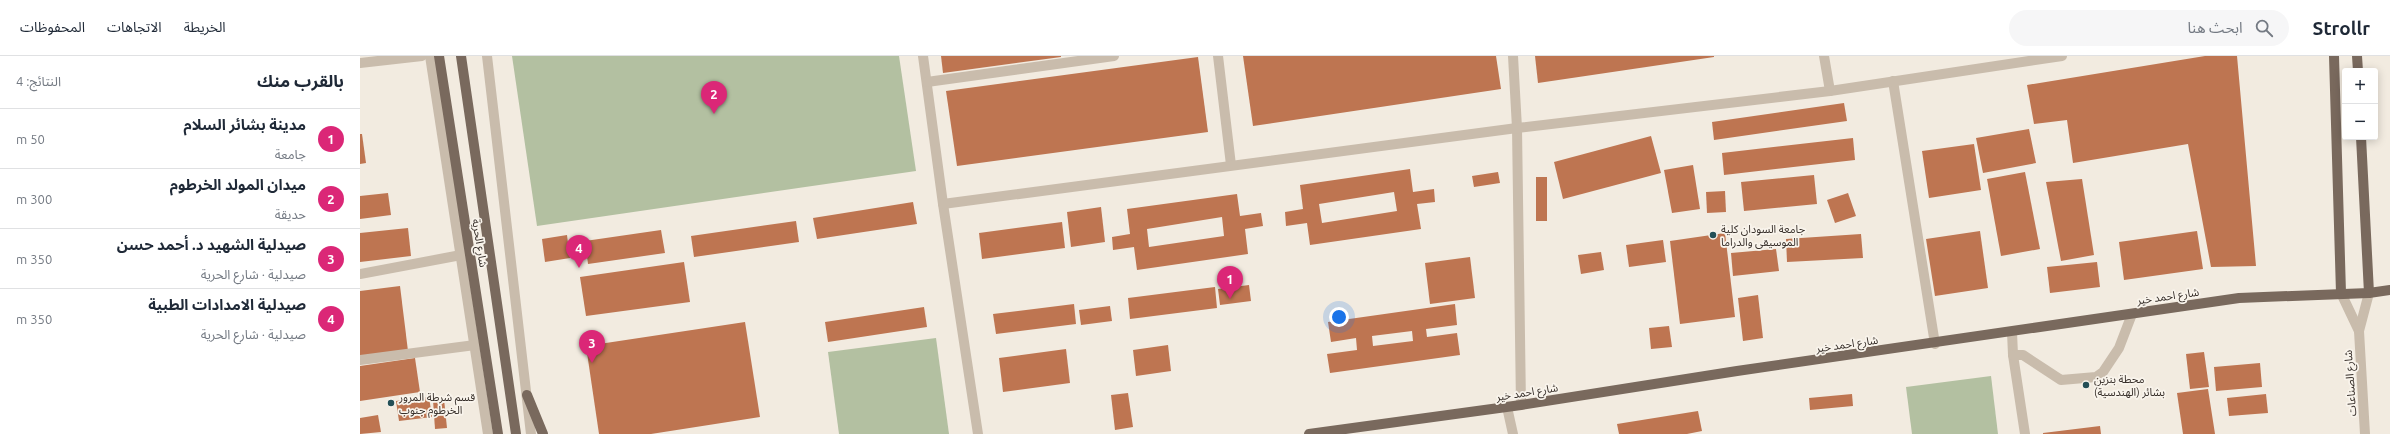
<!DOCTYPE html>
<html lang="ar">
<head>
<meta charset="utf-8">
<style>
	:root { --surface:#fff; --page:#f6f6f7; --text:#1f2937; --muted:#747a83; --line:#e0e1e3; --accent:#db2777 }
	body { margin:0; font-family:Ubuntu,"Noto Sans Arabic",sans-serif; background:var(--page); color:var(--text); direction:rtl }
	.controls { position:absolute; right:12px; top:12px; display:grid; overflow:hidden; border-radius:4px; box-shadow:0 2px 10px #0003 }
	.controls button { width:36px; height:36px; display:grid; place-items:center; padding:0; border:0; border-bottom:1px solid var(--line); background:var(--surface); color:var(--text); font:20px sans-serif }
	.you { position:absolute; left:979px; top:261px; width:14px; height:14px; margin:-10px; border:3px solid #fff; border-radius:50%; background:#1a73e8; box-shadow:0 0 0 6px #1a73e833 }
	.badge { display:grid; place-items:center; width:26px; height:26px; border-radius:50%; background:var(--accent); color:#fff; font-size:13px; font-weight:700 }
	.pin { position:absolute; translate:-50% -33px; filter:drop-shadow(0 1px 2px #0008) }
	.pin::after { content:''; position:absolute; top:21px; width:14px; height:12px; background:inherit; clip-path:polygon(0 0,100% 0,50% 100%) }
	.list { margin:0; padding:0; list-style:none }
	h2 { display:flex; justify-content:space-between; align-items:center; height:52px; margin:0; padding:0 16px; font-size:17px }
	h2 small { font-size:13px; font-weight:400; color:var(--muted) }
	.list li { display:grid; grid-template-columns:26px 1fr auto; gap:12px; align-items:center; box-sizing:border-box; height:60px; padding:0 16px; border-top:1px solid var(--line) }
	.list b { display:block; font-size:15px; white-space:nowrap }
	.list p { margin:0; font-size:13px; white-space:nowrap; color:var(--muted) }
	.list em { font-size:13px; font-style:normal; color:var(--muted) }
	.icon { flex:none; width:22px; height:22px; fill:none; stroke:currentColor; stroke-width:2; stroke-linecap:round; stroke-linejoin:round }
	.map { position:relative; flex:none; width:2030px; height:378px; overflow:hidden; direction:ltr }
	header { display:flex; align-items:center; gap:24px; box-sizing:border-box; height:56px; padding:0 20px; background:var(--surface); border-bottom:1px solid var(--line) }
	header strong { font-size:19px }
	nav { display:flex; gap:22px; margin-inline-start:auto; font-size:14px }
	.search { width:280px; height:36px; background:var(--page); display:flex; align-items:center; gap:10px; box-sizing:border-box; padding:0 14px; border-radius:22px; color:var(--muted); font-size:15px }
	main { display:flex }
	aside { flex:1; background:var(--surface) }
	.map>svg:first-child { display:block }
	.green { fill:#b3c0a1 }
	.building { fill:#be7551; fill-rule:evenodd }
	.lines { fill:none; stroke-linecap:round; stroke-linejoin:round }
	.minor { stroke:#c9bcac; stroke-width:10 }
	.major { stroke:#79695d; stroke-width:10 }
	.poi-dot { fill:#234f57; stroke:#f9f4ec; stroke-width:1.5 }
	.labels { text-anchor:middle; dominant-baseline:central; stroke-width:3.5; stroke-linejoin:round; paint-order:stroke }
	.poi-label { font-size:11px; fill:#38302b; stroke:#f9f4ec; text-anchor:start }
	.street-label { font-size:11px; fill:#38302b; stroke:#f9f4ec }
</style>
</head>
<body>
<header>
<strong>Strollr</strong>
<div class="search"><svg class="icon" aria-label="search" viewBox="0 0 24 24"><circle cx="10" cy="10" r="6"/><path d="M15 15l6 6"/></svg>ابحث هنا</div>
<nav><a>الخريطة</a><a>الاتجاهات</a><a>المحفوظات</a></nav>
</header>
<main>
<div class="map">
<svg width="2030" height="378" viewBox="0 0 2030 378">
	<rect width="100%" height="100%" fill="#f2ebe0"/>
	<g class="green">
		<polygon points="152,0 539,0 556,115 177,170"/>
		<polygon points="576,282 589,378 479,378 468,296"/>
		<polygon points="1631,320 1638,378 1552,378 1546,331"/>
	</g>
	<g class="building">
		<polygon points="581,0 701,0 701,1 583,17"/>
		<polygon points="883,0 1136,0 1141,33 893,70"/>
		<polygon points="1175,0 1354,0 1354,1 1178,27"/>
		<polygon points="1845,0 1877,0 1896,210 1851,211 1828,88 1713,107 1707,64 1674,68 1667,29"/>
		<polygon points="838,1 848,76 597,110 586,35"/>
		<polygon points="1484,47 1487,65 1354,84 1352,66"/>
		<polygon points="1669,73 1676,107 1623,117 1616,82"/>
		<polygon points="0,78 2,78 6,107 0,108"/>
		<polygon points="1291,80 1301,117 1203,143 1194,106"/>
		<polygon points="1493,82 1495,104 1364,119 1362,97"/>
		<polygon points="1614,88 1621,134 1569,142 1562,95"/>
		<polygon points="1333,109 1340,153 1312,157 1304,114"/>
		<path d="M 1050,113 L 1053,136 L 1074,133 L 1075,146 L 1057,148 L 1061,173 L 950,189 L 947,167 L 926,170 L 925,156 L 943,153 L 940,129 ZM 1034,136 L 1037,155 L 962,167 L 959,148 Z"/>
		<polygon points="1138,116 1140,127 1114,131 1112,120"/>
		<polygon points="1665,116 1680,193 1641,200 1627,123"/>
		<polygon points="1454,119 1457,148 1384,155 1381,126"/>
		<rect x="1176" y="121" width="11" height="44"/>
		<polygon points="1722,123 1734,199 1701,205 1686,126"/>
		<polygon points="1365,135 1366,156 1347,157 1346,136"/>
		<polygon points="28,137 31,159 0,163 0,140"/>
		<polygon points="1488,137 1496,160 1475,167 1467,144"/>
		<path d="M 877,138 L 880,160 L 901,157 L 903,170 L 885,173 L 888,198 L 777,214 L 774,191 L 753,194 L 752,181 L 770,178 L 767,153 ZM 862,161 L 864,180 L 789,191 L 787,173 Z"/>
		<polygon points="553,146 557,168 457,183 453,162"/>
		<polygon points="741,151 745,186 711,191 707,156"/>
		<polygon points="436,165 439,186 334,201 331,180"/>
		<polygon points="702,166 705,192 622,203 619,177"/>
		<polygon points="48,172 51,200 0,206 0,177"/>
		<polygon points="301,174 305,197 228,208 225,185"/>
		<polygon points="1620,175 1628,232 1575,240 1566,183"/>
		<polygon points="1837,175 1843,213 1764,224 1759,186"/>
		<polygon points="1365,177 1375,261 1320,268 1310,185"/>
		<polygon points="1501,178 1503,202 1427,206 1426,183"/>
		<polygon points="207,179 210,202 185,206 182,183"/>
		<polygon points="1303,184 1306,206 1269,211 1266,189"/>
		<polygon points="1416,193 1419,215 1373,220 1371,197"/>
		<polygon points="1241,196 1244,214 1221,218 1218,199"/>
		<polygon points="1110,201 1115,242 1070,248 1065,207"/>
		<polygon points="324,206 330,246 226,260 220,221"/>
		<polygon points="1737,206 1740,231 1690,237 1687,211"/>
		<polygon points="889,229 891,245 860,249 858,233"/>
		<polygon points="40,230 48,295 0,301 0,235"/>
		<polygon points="855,231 857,252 770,263 768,242"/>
		<polygon points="1398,239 1403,282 1383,285 1378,242"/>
		<polygon points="714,248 716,268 636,278 633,258"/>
		<path d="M 1095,248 L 1097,269 L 1066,273 L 1067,281 L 1097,277 L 1100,299 L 970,317 L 967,298 L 997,294 L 996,282 L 971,286 L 968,266 ZM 1052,275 L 1053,285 L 1013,290 L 1012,280 Z"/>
		<polygon points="750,250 752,265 721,269 719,254"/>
		<polygon points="564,251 567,271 468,286 465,266"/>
		<polygon points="385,266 400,361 291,378 239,378 226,290"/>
		<polygon points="1309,270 1312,291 1291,293 1289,272"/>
		<polygon points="808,289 811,315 776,320 773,294"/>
		<polygon points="706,293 710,327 643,336 639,302"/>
		<polygon points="1844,296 1849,331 1830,333 1826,298"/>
		<polygon points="55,302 60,336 0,345 0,310"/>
		<polygon points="1900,307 1902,331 1856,335 1854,311"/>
		<polygon points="1848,333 1855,378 1823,378 1817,337"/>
		<polygon points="768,337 773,371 755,374 751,339"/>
		<polygon points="1492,338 1493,350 1450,354 1449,342"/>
		<polygon points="1906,338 1908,357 1869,360 1867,342"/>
		<polygon points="69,341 72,361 39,365 36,345"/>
		<polygon points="84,343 87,372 75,373 73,344"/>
		<polygon points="1338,355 1342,375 1327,378 1259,378 1257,368"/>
		<polygon points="18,359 21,376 0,378 0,362"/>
		<polygon points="1740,370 1741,378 1683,378 1683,377"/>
	</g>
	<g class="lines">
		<g class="minor">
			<polyline points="70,0 128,378"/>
			<polyline points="127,0 171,378"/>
			<polyline points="563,0 583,148 618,378"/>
			<polyline points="858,0 871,109"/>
			<polyline points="1153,0 1157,72 1161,349"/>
			<polyline points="1464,0 1470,35"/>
			<polyline points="0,7 62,0"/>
			<polyline points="1533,25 1575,288"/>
			<polyline points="567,26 754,0"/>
			<polyline points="583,148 1157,72 1470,35 1702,0"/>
			<polyline points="0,218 101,199"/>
			<polyline points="1981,237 1999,275"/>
			<polyline points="1652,276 1653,299 1665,378"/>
			<polyline points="1653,299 1663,299 1701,324 1736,321 1743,316 1759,292 1772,258"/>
			<polyline points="0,304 115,289"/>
			<polyline points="1147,351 1153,378"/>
			<polyline points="2005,378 1999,275 2009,237"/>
		</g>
		<g class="major">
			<polyline points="79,0 138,378"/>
			<polyline points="101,0 156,378"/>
			<polyline points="1974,0 1981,237"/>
			<polyline points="1997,0 1998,15"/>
			<polyline points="2001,81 2009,237"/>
			<polyline points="167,339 183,378"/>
			<polyline points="949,378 1161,349 1377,315 1879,242 2009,237 2030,234"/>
		</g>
	</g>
	<g class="poi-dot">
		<circle cx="1353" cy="179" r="4"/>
		<circle cx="1726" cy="329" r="4"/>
		<circle cx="31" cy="347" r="4"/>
	</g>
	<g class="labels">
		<g class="poi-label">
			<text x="1361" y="173">جامعة السودان كلية<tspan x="1361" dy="13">الموسيقى والدراما</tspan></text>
			<text x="1734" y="323">محطة بنزين<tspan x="1734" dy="13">بشائر (الهندسية)</tspan></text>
			<text x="39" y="341">قسم شرطة المرور<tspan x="39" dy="13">الخرطوم جنوب</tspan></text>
		</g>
		<g class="street-label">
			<text transform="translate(120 187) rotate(81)">شارع الحرية</text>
			<text transform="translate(1808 240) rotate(-8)">شارع احمد خير</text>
			<text transform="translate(1487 288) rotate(-8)">شارع احمد خير</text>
			<text transform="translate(1990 327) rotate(-94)">شارع الصناعات</text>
			<text transform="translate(1167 336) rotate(-9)">شارع احمد خير</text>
		</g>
	</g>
</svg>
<div class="controls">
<button>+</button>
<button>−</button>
</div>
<div class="you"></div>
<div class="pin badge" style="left:870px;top:243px">1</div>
<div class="pin badge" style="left:354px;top:58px">2</div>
<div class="pin badge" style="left:232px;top:307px">3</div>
<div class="pin badge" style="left:219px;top:212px">4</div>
</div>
<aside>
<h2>بالقرب منك<small>النتائج: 4</small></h2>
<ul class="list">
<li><span class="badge">1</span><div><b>مدينة بشائر السلام</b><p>جامعة</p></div><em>50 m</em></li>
<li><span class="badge">2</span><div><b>ميدان المولد الخرطوم</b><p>حديقة</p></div><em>300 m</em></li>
<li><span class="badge">3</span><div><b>صيدلية الشهيد د. أحمد حسن</b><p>صيدلية · شارع الحرية</p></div><em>350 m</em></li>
<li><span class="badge">4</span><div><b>صيدلية الامدادات الطبية</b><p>صيدلية · شارع الحرية</p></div><em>350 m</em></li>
</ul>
</aside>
</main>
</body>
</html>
